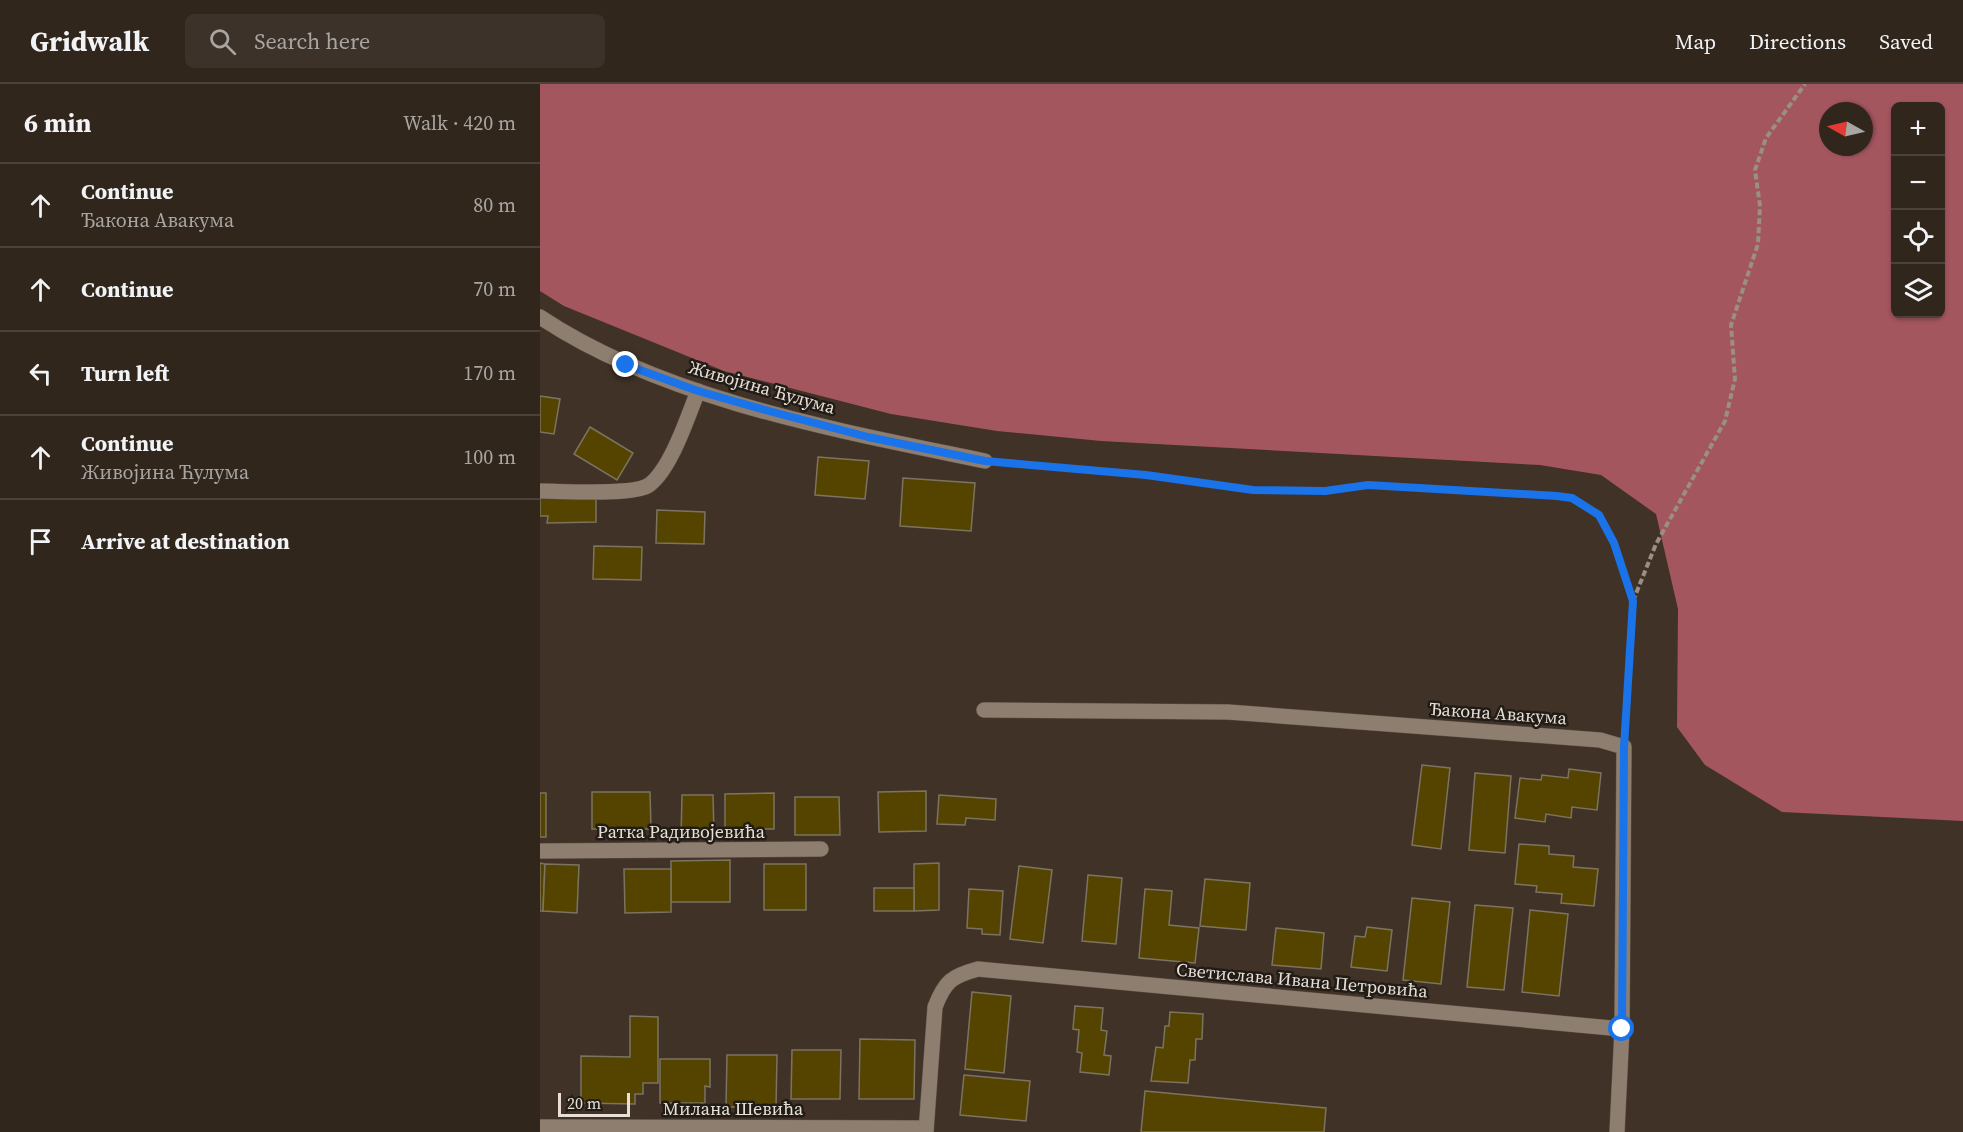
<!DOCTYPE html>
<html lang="en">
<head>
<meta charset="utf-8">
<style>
	:root { --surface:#30261c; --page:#3c3229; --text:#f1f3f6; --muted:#a8a5a3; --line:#4b433b }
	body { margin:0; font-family:"Source Serif 4",serif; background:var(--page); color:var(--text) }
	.controls { position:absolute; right:18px; top:18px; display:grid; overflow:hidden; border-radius:9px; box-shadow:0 2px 4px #0004 }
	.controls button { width:54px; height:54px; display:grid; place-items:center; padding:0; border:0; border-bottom:2px solid var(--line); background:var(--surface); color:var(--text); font:30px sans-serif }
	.compass { position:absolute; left:1279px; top:18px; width:54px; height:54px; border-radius:50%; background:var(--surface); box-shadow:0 2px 4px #0004; rotate:278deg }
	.scale { position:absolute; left:18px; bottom:15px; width:72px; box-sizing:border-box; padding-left:6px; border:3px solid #e8e0d8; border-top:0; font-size:16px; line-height:21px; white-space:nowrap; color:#e8e0d8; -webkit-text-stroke:4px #221c16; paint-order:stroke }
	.stop { position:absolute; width:18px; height:18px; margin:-14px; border:4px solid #1a73e8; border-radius:50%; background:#fff }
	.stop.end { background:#1a73e8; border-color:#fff; box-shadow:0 2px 6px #0008 }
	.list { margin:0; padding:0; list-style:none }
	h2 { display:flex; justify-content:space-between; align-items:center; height:78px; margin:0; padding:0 24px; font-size:26px }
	h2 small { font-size:20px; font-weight:400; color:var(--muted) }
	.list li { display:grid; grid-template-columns:39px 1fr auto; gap:18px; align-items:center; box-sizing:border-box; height:84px; padding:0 24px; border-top:2px solid var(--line) }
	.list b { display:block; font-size:22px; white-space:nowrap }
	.list p { margin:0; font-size:20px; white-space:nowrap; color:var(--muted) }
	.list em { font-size:20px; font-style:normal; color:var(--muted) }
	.icon { flex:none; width:33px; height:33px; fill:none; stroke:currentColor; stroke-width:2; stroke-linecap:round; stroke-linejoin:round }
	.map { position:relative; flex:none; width:1423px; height:1048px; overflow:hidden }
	header { display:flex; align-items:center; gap:36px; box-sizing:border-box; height:84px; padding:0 30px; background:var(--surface); border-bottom:2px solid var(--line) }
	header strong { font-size:28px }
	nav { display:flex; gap:33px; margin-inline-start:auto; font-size:21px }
	.search { width:420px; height:54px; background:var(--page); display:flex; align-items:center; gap:15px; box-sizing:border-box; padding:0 21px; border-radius:9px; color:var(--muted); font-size:22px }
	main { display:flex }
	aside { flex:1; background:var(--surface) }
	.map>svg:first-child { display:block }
	.forest { fill:#a4565f; fill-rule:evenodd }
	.building { fill:#554300; stroke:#7a7461; stroke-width:1.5 }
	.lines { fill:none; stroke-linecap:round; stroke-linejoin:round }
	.minor-casing { stroke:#5c5147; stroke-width:16 }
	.path { stroke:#998f85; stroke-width:4; stroke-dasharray:6 3; stroke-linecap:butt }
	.minor { stroke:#8e7e70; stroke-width:15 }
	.route { stroke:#1a73e8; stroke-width:8 }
	.labels { text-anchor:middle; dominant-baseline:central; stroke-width:5; stroke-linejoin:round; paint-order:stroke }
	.street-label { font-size:18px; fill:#e8e0d8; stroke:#221c16 }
</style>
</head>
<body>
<header>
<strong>Gridwalk</strong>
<div class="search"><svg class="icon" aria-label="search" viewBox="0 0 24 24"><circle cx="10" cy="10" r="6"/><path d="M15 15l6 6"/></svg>Search here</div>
<nav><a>Map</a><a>Directions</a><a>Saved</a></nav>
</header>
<main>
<aside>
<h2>6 min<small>Walk · 420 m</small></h2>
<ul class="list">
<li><svg class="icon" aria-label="ahead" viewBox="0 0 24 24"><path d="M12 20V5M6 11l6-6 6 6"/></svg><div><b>Continue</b><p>Ђакона Авакума</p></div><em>80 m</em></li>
<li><svg class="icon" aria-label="ahead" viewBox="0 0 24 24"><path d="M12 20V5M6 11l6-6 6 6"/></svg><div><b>Continue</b></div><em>70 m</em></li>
<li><svg class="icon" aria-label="left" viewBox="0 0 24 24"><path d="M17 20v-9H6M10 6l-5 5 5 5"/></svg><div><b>Turn left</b></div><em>170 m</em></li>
<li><svg class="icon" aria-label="ahead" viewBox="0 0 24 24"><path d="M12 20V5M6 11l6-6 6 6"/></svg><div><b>Continue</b><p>Живојина Ћулума</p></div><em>100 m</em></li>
<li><svg class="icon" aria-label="arrive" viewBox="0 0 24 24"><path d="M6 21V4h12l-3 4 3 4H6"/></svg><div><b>Arrive at destination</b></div></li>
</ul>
</aside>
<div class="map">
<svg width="1423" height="1048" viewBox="0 0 1423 1048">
	<rect width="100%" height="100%" fill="#403226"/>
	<path class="forest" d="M 0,0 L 1423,0 L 1423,737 L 1242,728 L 1165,681 L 1137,643 L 1138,525 L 1116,430 L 1061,391 L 1000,381 L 561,357 L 457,347 L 351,330 L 184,287 L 24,222 L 0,207 ZM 1356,22 L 1400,22 L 1400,230 L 1356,230 ZM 1288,27 L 1324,27 L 1324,63 L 1288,63 Z"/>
	<g class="building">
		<polygon points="0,312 20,315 14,350 0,348"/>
		<polygon points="50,343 93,369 77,396 34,370"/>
		<polygon points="278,373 329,377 325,415 275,411"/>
		<polygon points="363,394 435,399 431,447 360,442"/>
		<polygon points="0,409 56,409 56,438 7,439 8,432 0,432"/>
		<polygon points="117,426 165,428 164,460 116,459"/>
		<polygon points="54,462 102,463 101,496 53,495"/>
		<polygon points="882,681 910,684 901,765 872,761"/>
		<polygon points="1029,685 1061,689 1057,726 1032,723 1031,734 1006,730 1005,738 975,734 980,694 1001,696 1002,691 1028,694"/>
		<polygon points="935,689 971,692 965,769 929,766"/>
		<polygon points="386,707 386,747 339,748 338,708"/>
		<polygon points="52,708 110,708 111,745 52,745"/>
		<rect x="0" y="709" width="6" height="44"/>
		<polygon points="234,709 234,745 185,745 185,710"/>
		<polygon points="142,711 173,711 174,752 141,753"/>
		<polygon points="399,711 456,715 455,736 426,734 425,741 397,740"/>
		<polygon points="255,713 299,713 300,751 255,751"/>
		<polygon points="979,760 1009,762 1009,770 1034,772 1033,783 1058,785 1054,822 1021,819 1022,810 996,808 997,802 975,800"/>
		<polygon points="190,776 190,818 131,818 131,777"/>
		<polygon points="0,779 5,780 3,827 0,827"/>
		<polygon points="399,779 399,826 374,827 374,780"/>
		<polygon points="5,780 39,781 37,829 3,827"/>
		<rect x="224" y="780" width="42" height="46"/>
		<polygon points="479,782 512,786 503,859 470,855"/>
		<polygon points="84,785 131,785 131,828 85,829"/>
		<polygon points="548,791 582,794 576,860 542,857"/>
		<polygon points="665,795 710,799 706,846 660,842"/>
		<rect x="334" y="804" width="40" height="23"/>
		<polygon points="429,805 463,807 460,851 442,850 442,845 427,844"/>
		<polygon points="605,805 632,807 629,841 659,844 655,879 599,874"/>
		<polygon points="872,814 910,818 901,900 863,896"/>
		<polygon points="935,821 973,824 964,906 927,903"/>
		<polygon points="990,826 1028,830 1019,912 982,908"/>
		<polygon points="827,843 852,846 847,887 811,883 815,852 825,853"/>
		<polygon points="736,844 784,849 781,885 732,881"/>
		<polygon points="432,908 471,912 464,989 425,985"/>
		<polygon points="535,922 563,924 561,946 567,947 564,971 571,972 569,991 540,988 542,969 537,968 539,946 533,945"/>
		<polygon points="630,928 663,930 662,955 656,955 655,976 650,976 648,999 611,997 616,963 623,964 625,942 629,942"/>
		<polygon points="90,932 118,933 118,999 103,999 103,1010 95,1010 95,1020 41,1019 41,972 90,973"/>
		<polygon points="320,955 375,956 374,1015 319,1015"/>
		<polygon points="252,966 301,966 300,1015 251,1015"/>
		<polygon points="187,971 237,971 236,1023 186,1023"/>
		<polygon points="120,975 170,975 170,1003 165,1002 165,1019 120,1019"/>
		<polygon points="424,991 490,997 486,1037 420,1031"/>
		<polygon points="605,1007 786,1024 784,1048 601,1048"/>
	</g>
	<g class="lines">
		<defs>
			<g id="minor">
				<path d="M 0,233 C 124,316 301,347 445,377"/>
				<path d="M 0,407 C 22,407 93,412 109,401 C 131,385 148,332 158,307"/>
				<polyline points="444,626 688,628 1060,656 1084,663 1082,945 1077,1048"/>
				<polyline points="0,767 281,765"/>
				<polyline points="0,1043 386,1044"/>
				<path d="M 386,1048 L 395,923 C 405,897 412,892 438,885 L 1082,945"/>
			</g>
		</defs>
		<use href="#minor" class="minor-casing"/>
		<g class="path">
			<polyline points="464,378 606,391 713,406 785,407 828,401 1032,414 1059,431 1074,459 1093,517 1086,645"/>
			<polyline points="1093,517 1116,460 1185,337 1195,295 1191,241 1218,160 1220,122 1215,86 1226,54 1265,0"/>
		</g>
		<use href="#minor" class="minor"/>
	</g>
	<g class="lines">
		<polyline class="route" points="86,281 158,307 225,326 328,353 445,377 606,391 713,406 785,407 828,401 1017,412 1032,414 1059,431 1074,459 1093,517 1084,663 1082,945"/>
	</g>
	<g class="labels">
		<g class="street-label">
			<text transform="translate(222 303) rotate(16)">Живојина Ћулума</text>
			<text transform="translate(958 629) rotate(4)">Ђакона Авакума</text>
			<text x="141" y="747">Ратка Радивојевића</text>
			<text transform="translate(762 896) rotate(5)">Светислава Ивана Петровића</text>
			<text x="193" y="1024">Милана Шевића</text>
		</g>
	</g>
</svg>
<div class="controls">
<button>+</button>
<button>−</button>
<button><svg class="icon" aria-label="locate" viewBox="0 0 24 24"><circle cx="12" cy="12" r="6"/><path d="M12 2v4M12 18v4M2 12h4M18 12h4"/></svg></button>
<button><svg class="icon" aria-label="layers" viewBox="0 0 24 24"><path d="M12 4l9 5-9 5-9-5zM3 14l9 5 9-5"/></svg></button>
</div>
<svg class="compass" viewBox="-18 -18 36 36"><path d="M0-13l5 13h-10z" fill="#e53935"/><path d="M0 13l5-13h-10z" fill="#a8a5a3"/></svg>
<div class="scale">20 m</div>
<div class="stop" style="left:1082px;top:945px"></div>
<div class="stop end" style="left:86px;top:281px"></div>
</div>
</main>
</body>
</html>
